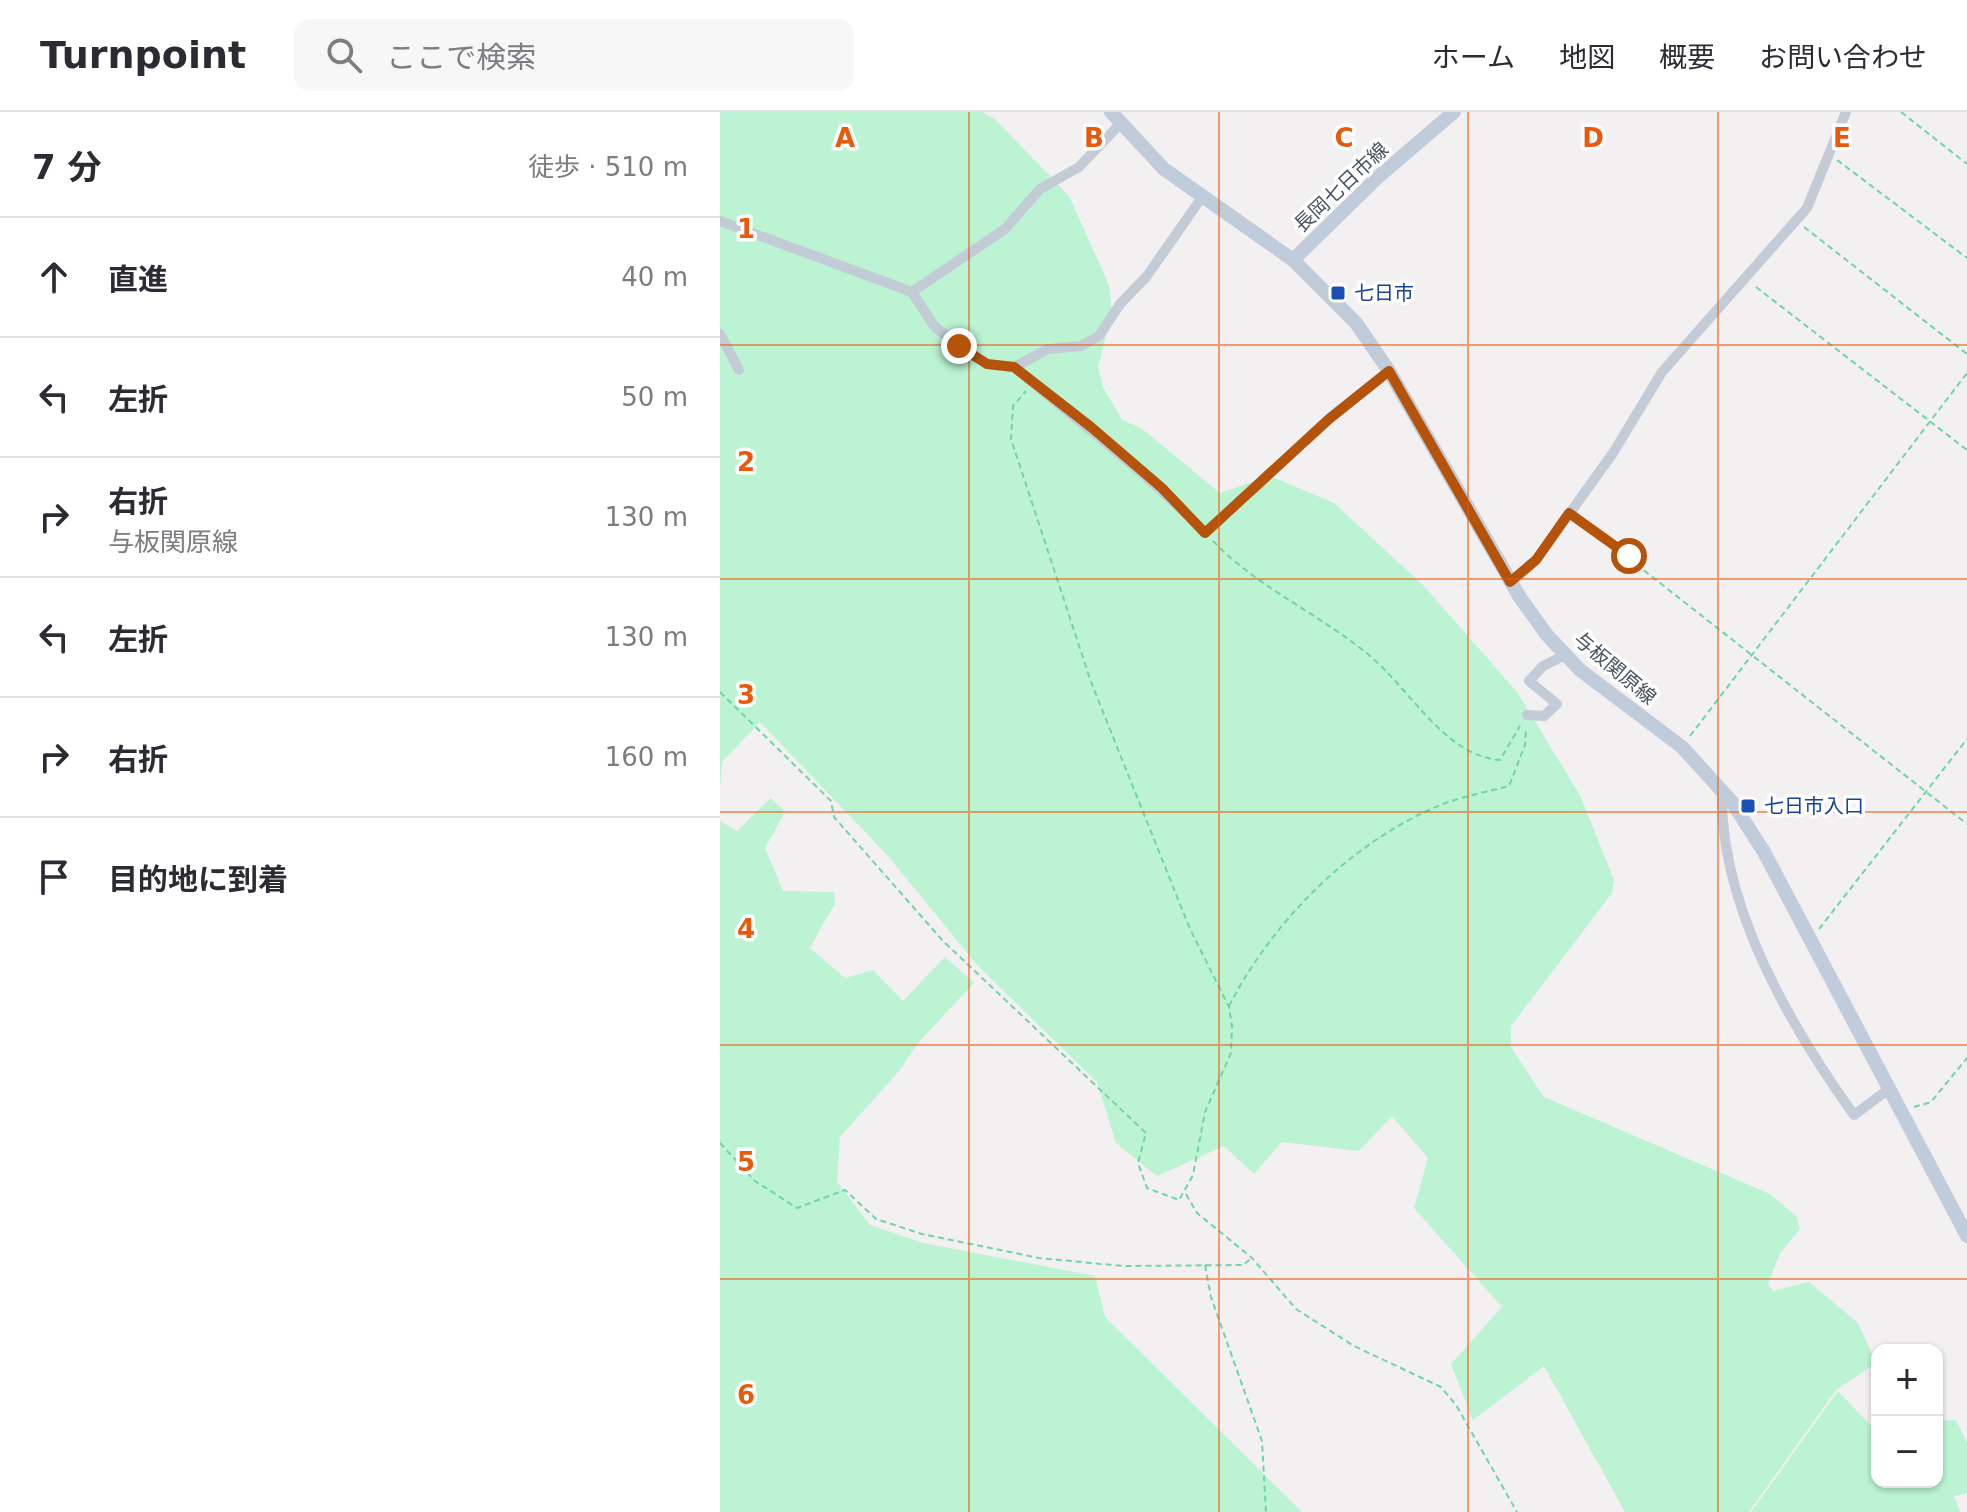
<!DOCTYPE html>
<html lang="ja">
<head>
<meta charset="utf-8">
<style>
	:root { --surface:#fff; --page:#f7f7f7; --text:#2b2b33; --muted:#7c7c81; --line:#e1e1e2 }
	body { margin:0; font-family:"DejaVu Sans","Noto Sans JP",sans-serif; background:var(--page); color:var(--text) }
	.controls { position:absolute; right:24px; bottom:24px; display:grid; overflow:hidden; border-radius:16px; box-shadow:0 2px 6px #0004 }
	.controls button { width:72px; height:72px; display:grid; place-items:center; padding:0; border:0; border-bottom:2px solid var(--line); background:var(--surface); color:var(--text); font:40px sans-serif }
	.stop { position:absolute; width:24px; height:24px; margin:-18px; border:6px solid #b45309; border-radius:50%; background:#fff }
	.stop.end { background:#b45309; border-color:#fff; box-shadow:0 2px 8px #0008 }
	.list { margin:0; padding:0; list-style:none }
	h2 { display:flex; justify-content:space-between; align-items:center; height:104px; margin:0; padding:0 32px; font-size:34px }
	h2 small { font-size:26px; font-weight:400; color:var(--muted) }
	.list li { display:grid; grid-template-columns:52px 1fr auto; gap:24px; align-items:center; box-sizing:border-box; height:120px; padding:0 32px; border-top:2px solid var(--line) }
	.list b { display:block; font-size:30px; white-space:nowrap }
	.list p { margin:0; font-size:26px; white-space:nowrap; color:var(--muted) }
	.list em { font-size:26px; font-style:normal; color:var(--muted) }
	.icon { flex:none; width:44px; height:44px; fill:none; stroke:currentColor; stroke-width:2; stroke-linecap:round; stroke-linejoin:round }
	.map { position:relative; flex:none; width:1247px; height:1400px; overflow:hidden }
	header { display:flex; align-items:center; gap:48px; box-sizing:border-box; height:112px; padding:0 40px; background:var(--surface); border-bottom:2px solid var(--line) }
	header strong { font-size:38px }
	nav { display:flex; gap:44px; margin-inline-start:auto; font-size:28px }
	.search { width:560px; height:72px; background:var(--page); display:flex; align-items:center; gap:20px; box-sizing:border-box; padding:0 28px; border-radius:16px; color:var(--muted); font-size:30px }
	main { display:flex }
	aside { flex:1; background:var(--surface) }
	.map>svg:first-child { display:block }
	.green { fill:#bbf3d3 }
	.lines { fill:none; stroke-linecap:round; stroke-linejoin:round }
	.path { stroke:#70d4a7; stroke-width:2; stroke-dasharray:6 4; stroke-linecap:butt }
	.street { stroke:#c2cbd6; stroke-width:10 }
	.secondary { stroke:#c1ccda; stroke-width:14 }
	.route { stroke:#b45309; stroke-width:10 }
	.grid { fill:none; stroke:#e8590c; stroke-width:2; stroke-opacity:0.55 }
	.transit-dot { fill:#1a4fb4; stroke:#fff; stroke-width:3 }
	.labels { text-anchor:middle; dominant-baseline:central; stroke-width:7; stroke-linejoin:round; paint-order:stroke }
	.street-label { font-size:20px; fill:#46525f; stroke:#fff }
	.transit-label { font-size:20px; fill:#164399; stroke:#fff; text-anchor:start }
	.grid-label { font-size:26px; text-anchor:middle; font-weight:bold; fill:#e8590c; stroke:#fff; stroke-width:7; stroke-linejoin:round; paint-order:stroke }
</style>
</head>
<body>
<header>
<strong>Turnpoint</strong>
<div class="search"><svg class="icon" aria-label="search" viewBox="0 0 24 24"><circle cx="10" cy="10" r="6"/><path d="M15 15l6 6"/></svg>ここで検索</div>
<nav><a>ホーム</a><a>地図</a><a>概要</a><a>お問い合わせ</a></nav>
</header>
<main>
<aside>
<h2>7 分<small>徒歩 · 510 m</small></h2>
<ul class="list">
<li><svg class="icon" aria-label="ahead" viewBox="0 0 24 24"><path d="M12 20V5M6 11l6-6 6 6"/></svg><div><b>直進</b></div><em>40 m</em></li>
<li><svg class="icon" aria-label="left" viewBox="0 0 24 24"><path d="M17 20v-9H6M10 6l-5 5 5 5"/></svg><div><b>左折</b></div><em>50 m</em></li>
<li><svg class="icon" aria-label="right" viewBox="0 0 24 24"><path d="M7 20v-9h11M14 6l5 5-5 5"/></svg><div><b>右折</b><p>与板関原線</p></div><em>130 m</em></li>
<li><svg class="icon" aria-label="left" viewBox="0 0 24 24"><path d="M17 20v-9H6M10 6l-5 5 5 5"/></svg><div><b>左折</b></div><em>130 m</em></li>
<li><svg class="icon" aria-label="right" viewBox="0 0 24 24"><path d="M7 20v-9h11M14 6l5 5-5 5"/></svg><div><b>右折</b></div><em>160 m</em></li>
<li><svg class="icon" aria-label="arrive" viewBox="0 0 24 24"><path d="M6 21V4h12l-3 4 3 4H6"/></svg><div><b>目的地に到着</b></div></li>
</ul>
</aside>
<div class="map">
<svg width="1247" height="1400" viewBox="0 0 1247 1400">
	<rect width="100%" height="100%" fill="#f2f0f0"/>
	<g class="green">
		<polygon points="0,0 262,0 276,8 349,84 389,173 392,200 378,255 383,275 402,308 421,316 500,381 550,364 614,391 704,474 797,580 860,683 894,768 892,781 791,914 791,935 824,985 1050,1082 1076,1104 1080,1117 1060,1141 1048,1172 1053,1179 1089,1170 1138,1211 1156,1251 1116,1278 1029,1400 905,1400 824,1254 753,1308 731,1252 782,1195 694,1096 708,1046 672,1004 639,1039 562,1030 534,1062 504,1034 437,1064 396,1031 377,970 258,854 168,744 40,610 2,650 0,676"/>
		<polygon points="51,686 65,700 45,736 63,779 114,780 115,791 90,836 125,866 153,858 183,889 225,845 254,871 197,932 179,959 120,1025 117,1070 150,1113 203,1131 375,1164 385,1205 582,1400 0,1400 0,709 17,719"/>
		<polygon points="1118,1279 1153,1316 1157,1315 1157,1370 1217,1370 1217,1309 1236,1308 1247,1331 1247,1381 1234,1384 1240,1400 1031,1400"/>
	</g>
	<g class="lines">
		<g class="path">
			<polyline points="1181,0 1247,52"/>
			<polyline points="1117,48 1247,146"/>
			<polyline points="1084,115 1247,242"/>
			<polyline points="1036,175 1247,338"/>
			<polyline points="861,409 1247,712"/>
			<path d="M 493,429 C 538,476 600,502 650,544 C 690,577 725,644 780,648 L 800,614"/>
			<polyline points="0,580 111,689 114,705 223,829 426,1021 418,1051 427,1076 459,1088 473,1063 485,1000 511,941 512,914 509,895 470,817 371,570 291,327 293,294 306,279"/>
			<polyline points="970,624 1247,261"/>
			<polyline points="1099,817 1247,627"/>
			<path d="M 509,894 C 552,810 630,731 718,694 C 740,685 766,680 789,674 L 805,633 L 806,616"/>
			<polyline points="1194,995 1211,990 1247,946"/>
			<polyline points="0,1031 35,1069 77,1096 125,1078 156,1107 202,1122 319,1146 403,1154 523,1153 532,1146"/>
			<polyline points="466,1082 477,1101 532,1146 576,1197 634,1234 721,1275 736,1293 797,1400"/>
			<polyline points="485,1153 491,1185 542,1329 546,1400"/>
		</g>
		<g class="street">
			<polyline points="0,109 192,180 214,214 239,234 267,252 294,255 328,237 361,234 379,224 400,192 427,164 482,85"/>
			<polyline points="192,180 285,117 320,77 359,55 401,11"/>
			<polyline points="0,222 19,258"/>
			<path d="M 294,255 C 360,311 424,358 485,421 L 609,307 L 669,259"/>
			<polyline points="790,470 816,448 893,341 942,260 1087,96 1126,0"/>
			<polyline points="807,603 824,604 837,592 809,569 823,554 845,543"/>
			<path d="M 1002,678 C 999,791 1070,914 1134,1003 L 1169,977"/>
		</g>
		<g class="secondary">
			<polyline points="391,0 444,57 573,148 636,211 669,259 799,484 827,523 860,558 962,635 1012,690 1044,740 1247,1124"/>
			<polyline points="573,148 658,65 734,0"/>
		</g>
	</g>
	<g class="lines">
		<polyline class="route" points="239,234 267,252 294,255 371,315 442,376 485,421 609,307 669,259 790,470 816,448 849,401 909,444"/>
	</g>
	<path class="grid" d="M 249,0 L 249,1400M 499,0 L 499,1400M 748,0 L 748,1400M 998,0 L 998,1400M 0,233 L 1247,233M 0,467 L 1247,467M 0,700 L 1247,700M 0,933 L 1247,933M 0,1167 L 1247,1167"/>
	<g class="transit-dot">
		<rect x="610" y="173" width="16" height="16" rx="4"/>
		<rect x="1020" y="686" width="16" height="16" rx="4"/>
	</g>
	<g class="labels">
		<g class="street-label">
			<text transform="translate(621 75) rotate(-43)">長岡七日市線</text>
			<text transform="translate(895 556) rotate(40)">与板関原線</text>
		</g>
		<g class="transit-label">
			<text x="634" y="181">七日市</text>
			<text x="1044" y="694">七日市入口</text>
		</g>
	</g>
	<g class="grid-label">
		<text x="125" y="35">A</text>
		<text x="374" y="35">B</text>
		<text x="624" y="35">C</text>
		<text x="873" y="35">D</text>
		<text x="1122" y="35">E</text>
		<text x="26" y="126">1</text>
		<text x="26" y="359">2</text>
		<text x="26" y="592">3</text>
		<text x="26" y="826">4</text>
		<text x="26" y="1059">5</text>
		<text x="26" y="1292">6</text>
	</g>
</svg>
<div class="controls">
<button>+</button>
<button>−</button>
</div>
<div class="stop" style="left:909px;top:444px"></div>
<div class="stop end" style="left:239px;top:234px"></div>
</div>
</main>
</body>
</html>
